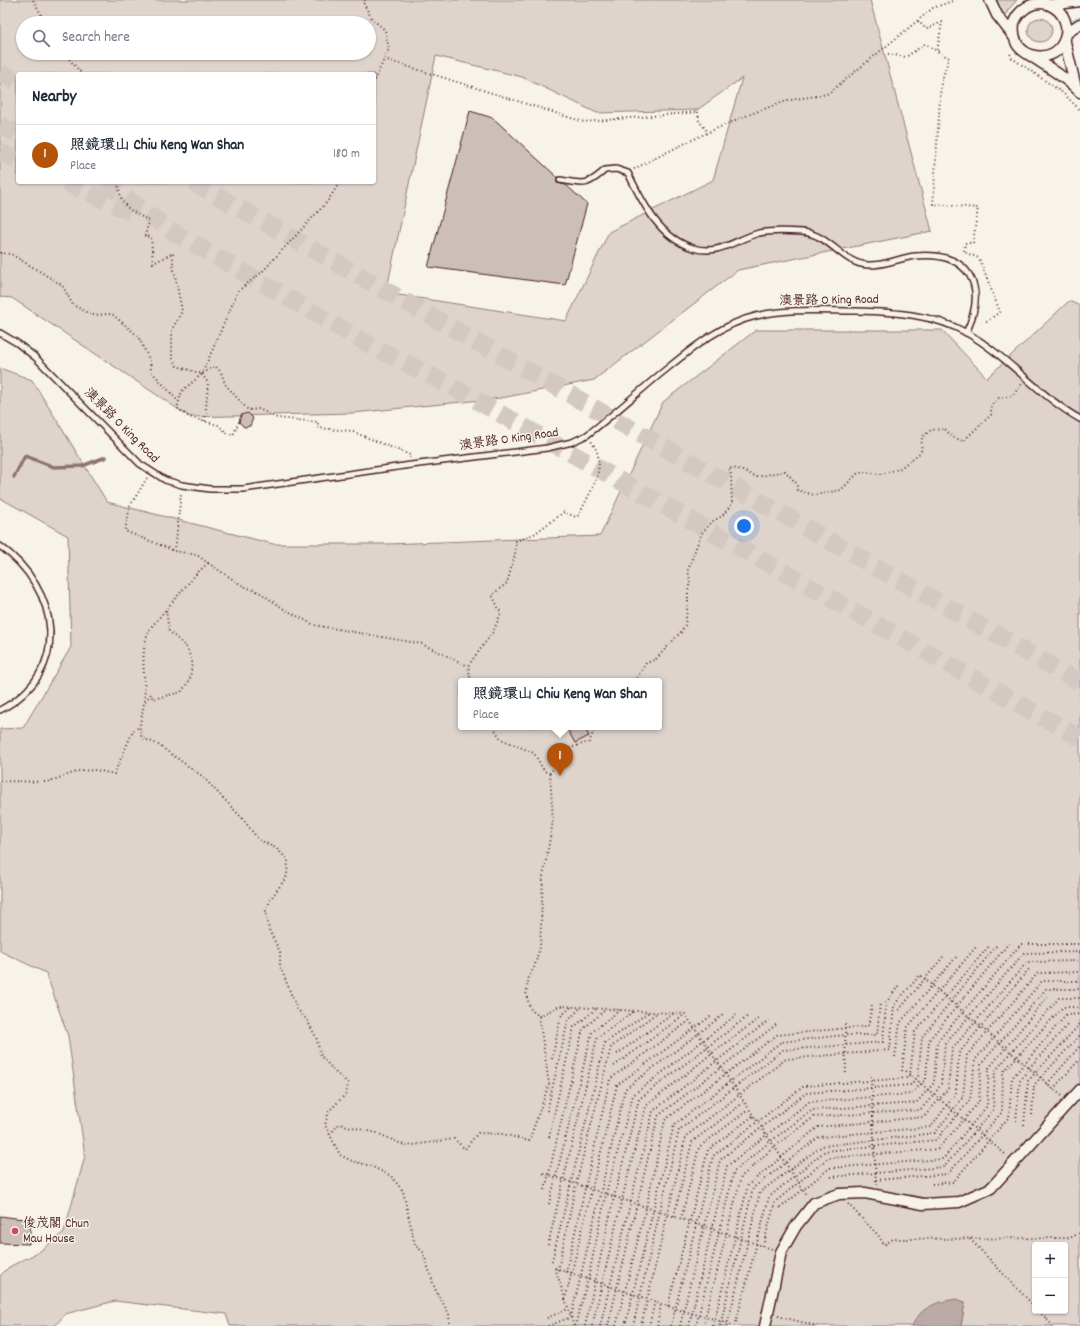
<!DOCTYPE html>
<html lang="en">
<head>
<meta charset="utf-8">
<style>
	:root { --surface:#fff; --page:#f6f6f7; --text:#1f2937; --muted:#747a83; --line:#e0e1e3; --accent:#b45309 }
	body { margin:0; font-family:Dekko,"LXGW WenKai TC",sans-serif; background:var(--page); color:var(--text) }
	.controls { position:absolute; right:12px; bottom:12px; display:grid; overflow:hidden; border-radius:4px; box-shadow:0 1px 3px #0004 }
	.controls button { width:36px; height:36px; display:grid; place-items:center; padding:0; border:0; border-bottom:1px solid var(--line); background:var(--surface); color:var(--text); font:20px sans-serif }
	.you { position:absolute; left:744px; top:526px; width:14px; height:14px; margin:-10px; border:3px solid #fff; border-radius:50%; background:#1a73e8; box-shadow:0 0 0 6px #1a73e833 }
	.badge { display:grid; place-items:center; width:26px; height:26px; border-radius:50%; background:var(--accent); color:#fff; font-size:13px; font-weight:700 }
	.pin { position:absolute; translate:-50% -33px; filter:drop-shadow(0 1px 2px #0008) }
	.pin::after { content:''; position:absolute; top:21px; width:14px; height:12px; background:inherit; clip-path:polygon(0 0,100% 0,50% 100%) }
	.popup { position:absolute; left:458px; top:678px; width:204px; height:52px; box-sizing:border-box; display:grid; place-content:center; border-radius:4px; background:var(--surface); filter:drop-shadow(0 1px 3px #0005); font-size:13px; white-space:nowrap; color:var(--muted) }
	.popup b { font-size:15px; color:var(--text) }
	.popup::after { content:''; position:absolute; left:50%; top:100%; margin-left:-8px; border:8px solid transparent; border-top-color:var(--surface) }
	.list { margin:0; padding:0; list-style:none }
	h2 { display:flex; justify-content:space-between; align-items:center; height:52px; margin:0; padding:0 16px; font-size:17px }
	h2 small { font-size:13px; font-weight:400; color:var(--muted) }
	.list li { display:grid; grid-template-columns:26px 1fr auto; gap:12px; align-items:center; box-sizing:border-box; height:60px; padding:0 16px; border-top:1px solid var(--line) }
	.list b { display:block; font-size:15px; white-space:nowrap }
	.list p { margin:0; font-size:13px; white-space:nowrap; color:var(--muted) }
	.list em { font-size:13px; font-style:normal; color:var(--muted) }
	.icon { flex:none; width:22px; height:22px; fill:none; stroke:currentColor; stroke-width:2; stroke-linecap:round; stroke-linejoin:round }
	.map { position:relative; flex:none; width:1080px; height:1326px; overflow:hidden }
	.search { position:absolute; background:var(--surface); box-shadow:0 1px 3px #0004; left:16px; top:16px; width:360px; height:44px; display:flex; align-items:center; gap:10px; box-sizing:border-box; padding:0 14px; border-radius:22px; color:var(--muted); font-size:15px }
	.panel { position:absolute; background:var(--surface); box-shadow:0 1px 3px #0004; left:16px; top:72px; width:360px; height:112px; border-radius:4px }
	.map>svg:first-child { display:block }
	.green { fill:#ded4cc; stroke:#947a7c; fill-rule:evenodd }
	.water { fill:#bcaaa7; stroke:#8e7275 }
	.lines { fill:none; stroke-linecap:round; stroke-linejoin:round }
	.stream { stroke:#8e7275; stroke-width:3.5 }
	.building { fill:#ccbfb9; stroke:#4a1f2b }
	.highway-tunnel { stroke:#d4c9c2; stroke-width:18; stroke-dasharray:18 9; stroke-linecap:butt }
	.lane-casing { stroke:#4a1f2b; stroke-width:8 }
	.street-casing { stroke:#4a1f2b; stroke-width:13 }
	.path { stroke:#4a1f2b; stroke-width:2; stroke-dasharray:1 3; stroke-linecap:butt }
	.lane { stroke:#f7f3e8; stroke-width:5 }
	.street { stroke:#f7f3e8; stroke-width:10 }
	.poi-dot { fill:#d1495b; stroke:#f7f3e8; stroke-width:1.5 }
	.labels { text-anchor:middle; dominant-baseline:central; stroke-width:3; stroke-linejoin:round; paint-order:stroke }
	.street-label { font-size:13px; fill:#4a1f2b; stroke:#f7f3e8 }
	.poi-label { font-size:13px; fill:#4a1f2b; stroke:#f7f3e8; text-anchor:start }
</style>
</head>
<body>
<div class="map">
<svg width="1080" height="1326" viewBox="0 0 1080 1326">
	<rect width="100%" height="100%" fill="#f7f3e8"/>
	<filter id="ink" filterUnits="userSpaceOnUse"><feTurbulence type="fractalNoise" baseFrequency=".025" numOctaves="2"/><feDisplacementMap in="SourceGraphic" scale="8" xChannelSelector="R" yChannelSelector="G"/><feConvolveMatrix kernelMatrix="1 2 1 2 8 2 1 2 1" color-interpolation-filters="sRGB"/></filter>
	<g filter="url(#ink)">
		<g class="green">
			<path d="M 0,0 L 870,0 L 932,231 L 738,270 L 594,380 L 501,398 L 353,413 L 190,417 L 12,298 L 0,297 ZM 23,23 L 369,23 L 369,53 L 23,53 ZM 436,56 L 522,77 L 597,113 L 697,110 L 742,78 L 713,180 L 609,232 L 566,321 L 386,293 ZM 18,74 L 374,74 L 374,182 L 18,182 Z"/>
			<polygon points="995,0 1017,0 1008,10 1004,18"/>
			<circle cx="1040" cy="30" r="12"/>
			<path d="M 1069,301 L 1080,306 L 1080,1326 L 961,1326 L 965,1302 L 912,1326 L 230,1326 L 226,1314 L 115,1301 L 65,1314 L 55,1326 L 0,1326 L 0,1276 L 9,1267 L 39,1252 L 64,1232 L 85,1156 L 68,1036 L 46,973 L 0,951 L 0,729 L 23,728 L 71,647 L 68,536 L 0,498 L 0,368 L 32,380 L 107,502 L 273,544 L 388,544 L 600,536 L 663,402 L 756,330 L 942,330 L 987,378 ZM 461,681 L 659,681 L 659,727 L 461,727 ZM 1035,1245 L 1065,1245 L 1065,1311 L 1035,1311 Z"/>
		</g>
		<path class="water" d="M 956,1299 L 965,1302 L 961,1326 L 912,1326 C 921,1306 937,1302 956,1299 Z"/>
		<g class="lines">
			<polyline class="stream" points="14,477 25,456 54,467 82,466 106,457"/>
		</g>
		<g class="building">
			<polygon points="470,111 493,118 557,177 557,183 566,185 587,204 565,285 428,267"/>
			<polygon points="248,413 253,418 250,426 244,427 239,422 241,415"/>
			<polygon points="566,727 584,727 589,736 575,743"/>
			<polygon points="0,1216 31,1220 29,1244 0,1243"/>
		</g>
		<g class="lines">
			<g class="highway-tunnel">
				<polyline points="0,72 18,83"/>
				<polyline points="0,125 18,134"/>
				<polyline points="0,152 18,161"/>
				<polyline points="65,182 137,215"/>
				<polyline points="104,182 170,230 368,344 449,385 1080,738"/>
				<polyline points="193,182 1080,682"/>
			</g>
			<defs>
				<g id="lane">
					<path d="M 560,180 C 584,184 586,187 605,170 L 616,169 L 628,173 C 643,203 658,237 693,248 C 719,256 736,239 759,233 C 773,230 788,231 802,232 C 830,234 842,264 868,265 C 884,266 899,258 915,256 C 970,251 988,286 966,333"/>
					<path d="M 0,333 L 17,343 L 35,357 L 140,464 L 165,480 L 182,485 L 210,489 L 243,489 L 411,465 L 547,448 L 572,442 L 587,435 C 612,416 635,395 659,375 C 689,351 718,325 756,316 C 789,308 823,311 856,311 C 894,312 933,314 967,333 C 1009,357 1039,396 1080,419"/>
					<path d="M 0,546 C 60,589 73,672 0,710"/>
				</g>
				<g id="street">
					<polyline points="990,0 997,15 1015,38"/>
					<polyline points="1051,5 1080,1"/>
					<polyline points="1068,32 1080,24"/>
					<polyline points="1065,42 1076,88"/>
					<path d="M 1031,55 C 1066,65 1080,19 1050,5 C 1043,2 1034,3 1027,7 C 1021,11 1016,16 1014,23 C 1013,30 1014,38 1017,44 C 1021,51 1027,53 1033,57 C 1049,68 1067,78 1080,92"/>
					<polyline points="765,1326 781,1252 796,1226 814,1203 839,1194 865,1193 923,1204 959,1202 991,1188 1080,1090"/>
				</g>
			</defs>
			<use href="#lane" class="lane-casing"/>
			<use href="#street" class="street-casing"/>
			<g class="path">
				<polyline points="33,0 46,23"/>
				<polyline points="365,0 363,2 372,19 385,30 389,49 374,81"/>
				<polyline points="918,21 926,29 942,22 937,52"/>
				<polyline points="64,53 82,74"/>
				<polyline points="888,54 906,57 925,44 949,58 941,83 933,204 978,208 973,243 965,243 964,252 979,258 1000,312 984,323"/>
				<polyline points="1010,54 1012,58 1063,93 1080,110"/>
				<polyline points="384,59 584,122 698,112 699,121 708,132"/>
				<path d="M 634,169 C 683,144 732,119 784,102 C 798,97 814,98 829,93 L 933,8 L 955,0"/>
				<path d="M 118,182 C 121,209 128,208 149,221 L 145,236 L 151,237 L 153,263 L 173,253 L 173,265 L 182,311 L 172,330 L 172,357 L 177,366 L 202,374 L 215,366 L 221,372 L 225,384 L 248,410 L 259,409 L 277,418 L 318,422 L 318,428 L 351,431 L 410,455 L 410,458"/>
				<polyline points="0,253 11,254 62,285 73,305 92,315 112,314 138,336 150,361 151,371 178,401"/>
				<polyline points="202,374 208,383 205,421"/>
				<polyline points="239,422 233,435 227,433 218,425 189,417 177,408 182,391 202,374 238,291 262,272 327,202 340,182"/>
				<path d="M 147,478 L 130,506 L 125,531 L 175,551 L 197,555 L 208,563 L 197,573 L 152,626 C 137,651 147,675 144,702 C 143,715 137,725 142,738 L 157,744 L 202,776 L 243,819 L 258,839 L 277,849 L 288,860 L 287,876 L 270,900 L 266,911 L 269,930 L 280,952 L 280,966 L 297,1009 L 307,1020 L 316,1037 L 321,1056 L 336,1073 L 348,1083 L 346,1094 L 329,1111 L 325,1125 L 340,1155 L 352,1161 L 371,1166 L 391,1176 L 403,1191 L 415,1245 L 423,1252 L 435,1289 L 449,1314 L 450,1326"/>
				<polyline points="175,551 181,493"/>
				<polyline points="208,563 243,586 259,592 284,609 314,625 422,644 468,666"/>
				<path d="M 471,681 L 468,666 L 493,632 L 501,613 L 492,595 L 507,583 L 515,555 L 516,541 L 534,534 L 564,512 L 576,517 L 579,515 C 590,491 610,466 591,441"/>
				<polyline points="635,681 646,663 655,660 681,632 685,625 688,602 688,591 690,581 688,570 697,545 702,533 713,521 722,516 732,504 731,475 729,468 738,469 757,477 785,471 797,484 797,490 814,495 841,490 857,474 863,472 880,474 899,469 921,452 922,437 931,430 945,429 952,437 963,441 991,415 991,405 999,398 1012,396 1022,384"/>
				<polyline points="145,701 151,694 153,699 181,692 190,680 192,662 187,648 169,631 166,610"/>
				<polyline points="493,727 501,739 534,753 544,771 550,773"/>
				<polyline points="0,781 47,782 79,771 96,770 114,774 133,731 139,727"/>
				<polyline points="899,1010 943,957"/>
				<polyline points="539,1016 560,1006 685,1014 807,1195"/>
				<polyline points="845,1024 846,1076"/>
				<polyline points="617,1054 674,1013"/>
				<polyline points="895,1057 900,1023 958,955"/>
				<polyline points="552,1059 561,1016 571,1007"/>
				<polyline points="614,1066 684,1015"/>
				<polyline points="902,1071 907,1028 976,947"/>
				<polyline points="906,1071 1006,1155"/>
				<polyline points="871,1076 876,1185"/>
				<polyline points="1047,1084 1080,1046"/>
				<polyline points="1053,1089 1080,1059"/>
				<polyline points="547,1111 568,1021 580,1008"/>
				<polyline points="1032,1115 1034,1085 1080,1035"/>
				<polyline points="1016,1121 1020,1081 1029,1068 1069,1023"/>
				<polyline points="1024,1125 1028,1081 1080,1024"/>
				<polyline points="330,1134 339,1124 377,1133 406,1146 454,1139 465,1149 478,1133 503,1134 529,1141 549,1084 539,1016 531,1010 526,995 529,976 534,968 540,947 543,877 553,821 550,773 570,748 589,742 594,731 609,727"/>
				<polyline points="549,1137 574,1027 596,1009"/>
				<polyline points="543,1173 772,1249"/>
				<polyline points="831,1177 944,1167 993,1110 995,1071 1059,998 1080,998"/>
				<polyline points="876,1180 948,1174 1002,1112 1003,1072 1063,1007 1080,1007"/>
				<polyline points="932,1184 953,1182 1009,1117 1012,1078 1066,1015 1080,1014"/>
				<polyline points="545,1190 583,1029 605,1010"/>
				<polyline points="549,1204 592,1032 620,1010"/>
				<polyline points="848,1204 878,1235 884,1245 893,1239 1070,1238 1080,1233"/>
				<polyline points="780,1208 830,1168 943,1159 987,1106 989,1068 1048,996"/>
				<polyline points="674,1216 692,1142 743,1103"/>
				<polyline points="681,1219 699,1147 748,1110"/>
				<polyline points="970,1239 1035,1307"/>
				<polyline points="548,1245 597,1038 634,1011"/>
				<polyline points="763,1246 775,1202 828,1158 938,1149 979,1102 981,1064 1046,989 1080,989"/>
				<polyline points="552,1261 605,1043 649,1012"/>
				<polyline points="555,1268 683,1311 714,1319 734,1326"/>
				<polyline points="555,1268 574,1326"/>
				<polyline points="558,1270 576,1184 611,1047 658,1012"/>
				<polyline points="566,1272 610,1079 689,1021"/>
				<polyline points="565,1300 617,1085 711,1016"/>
				<polyline points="668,1306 708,1150 753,1116"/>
				<polyline points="1039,1311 1053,1326"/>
				<polyline points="778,1316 817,1326"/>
				<polyline points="547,1318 568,1309"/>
				<polyline points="548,1326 571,1317 625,1089 723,1015"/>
				<polyline points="575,1326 588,1279 606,1194 633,1095 736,1015"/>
				<polyline points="585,1326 614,1197 639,1099 748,1016"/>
				<polyline points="592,1326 622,1199 646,1106 711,1054 761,1017"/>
				<polyline points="600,1326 653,1111 769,1020"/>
				<polyline points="608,1326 658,1116 777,1024"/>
				<polyline points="616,1326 646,1208 665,1120 777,1035 868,1026 872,1005"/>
				<polyline points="625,1326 674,1125 781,1042 845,1035 877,1035 880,1003"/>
				<polyline points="633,1326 679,1130 783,1050 883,1042 886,1003 899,985"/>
				<polyline points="641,1326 686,1136 786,1059 890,1050 894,1005 920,975 1062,1096"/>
				<polyline points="649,1326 655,1301"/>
				<polyline points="657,1326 661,1304"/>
				<polyline points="671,1326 713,1156 804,1086 907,1078 910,1074 915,1032 990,945"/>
				<polyline points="680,1326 720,1160 806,1093 910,1085 918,1077 922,1037 997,945"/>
				<polyline points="689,1326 727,1166 809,1102 911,1094 926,1079 929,1040 1009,943"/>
				<polyline points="696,1326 734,1171 771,1141 812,1110 916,1103 934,1083 937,1042 1021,944 1080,944"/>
				<polyline points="703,1326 741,1177 775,1146 814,1117 920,1110 934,1095 941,1084 945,1044 1024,953 1080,952"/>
				<polyline points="713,1326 748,1185 818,1127 924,1117 948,1089 952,1049 1027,962 1080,961"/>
				<polyline points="720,1326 753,1188 819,1137 931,1127 956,1093 959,1053 1029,969"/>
				<polyline points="727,1326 760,1192 822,1146 935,1133 963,1097 967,1055 1038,973 1080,972"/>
				<polyline points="735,1326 769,1197 825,1151 936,1140 970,1100 975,1060 1042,981 1080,981"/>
			</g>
			<use href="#lane" class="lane"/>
			<use href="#street" class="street"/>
		</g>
	</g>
	<circle class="poi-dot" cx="15" cy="1231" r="4"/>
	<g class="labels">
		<g class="street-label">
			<text transform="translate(829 301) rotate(-1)">澳景路 O King Road</text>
			<text transform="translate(121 426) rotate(45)">澳景路 O King Road</text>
			<text transform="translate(509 440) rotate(-8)">澳景路 O King Road</text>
		</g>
		<g class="poi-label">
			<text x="23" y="1224">俊茂閣 Chun<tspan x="23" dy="15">Mau House</tspan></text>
		</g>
	</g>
</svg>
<div class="controls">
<button>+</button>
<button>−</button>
</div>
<div class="you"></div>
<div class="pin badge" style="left:560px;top:776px">1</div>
<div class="popup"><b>照鏡環山 Chiu Keng Wan Shan</b>Place</div>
<div class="search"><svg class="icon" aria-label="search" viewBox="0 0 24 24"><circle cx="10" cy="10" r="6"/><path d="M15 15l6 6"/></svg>Search here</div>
<section class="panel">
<h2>Nearby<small></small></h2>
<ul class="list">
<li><span class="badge">1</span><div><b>照鏡環山 Chiu Keng Wan Shan</b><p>Place</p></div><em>180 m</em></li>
</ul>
</section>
</div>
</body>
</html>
